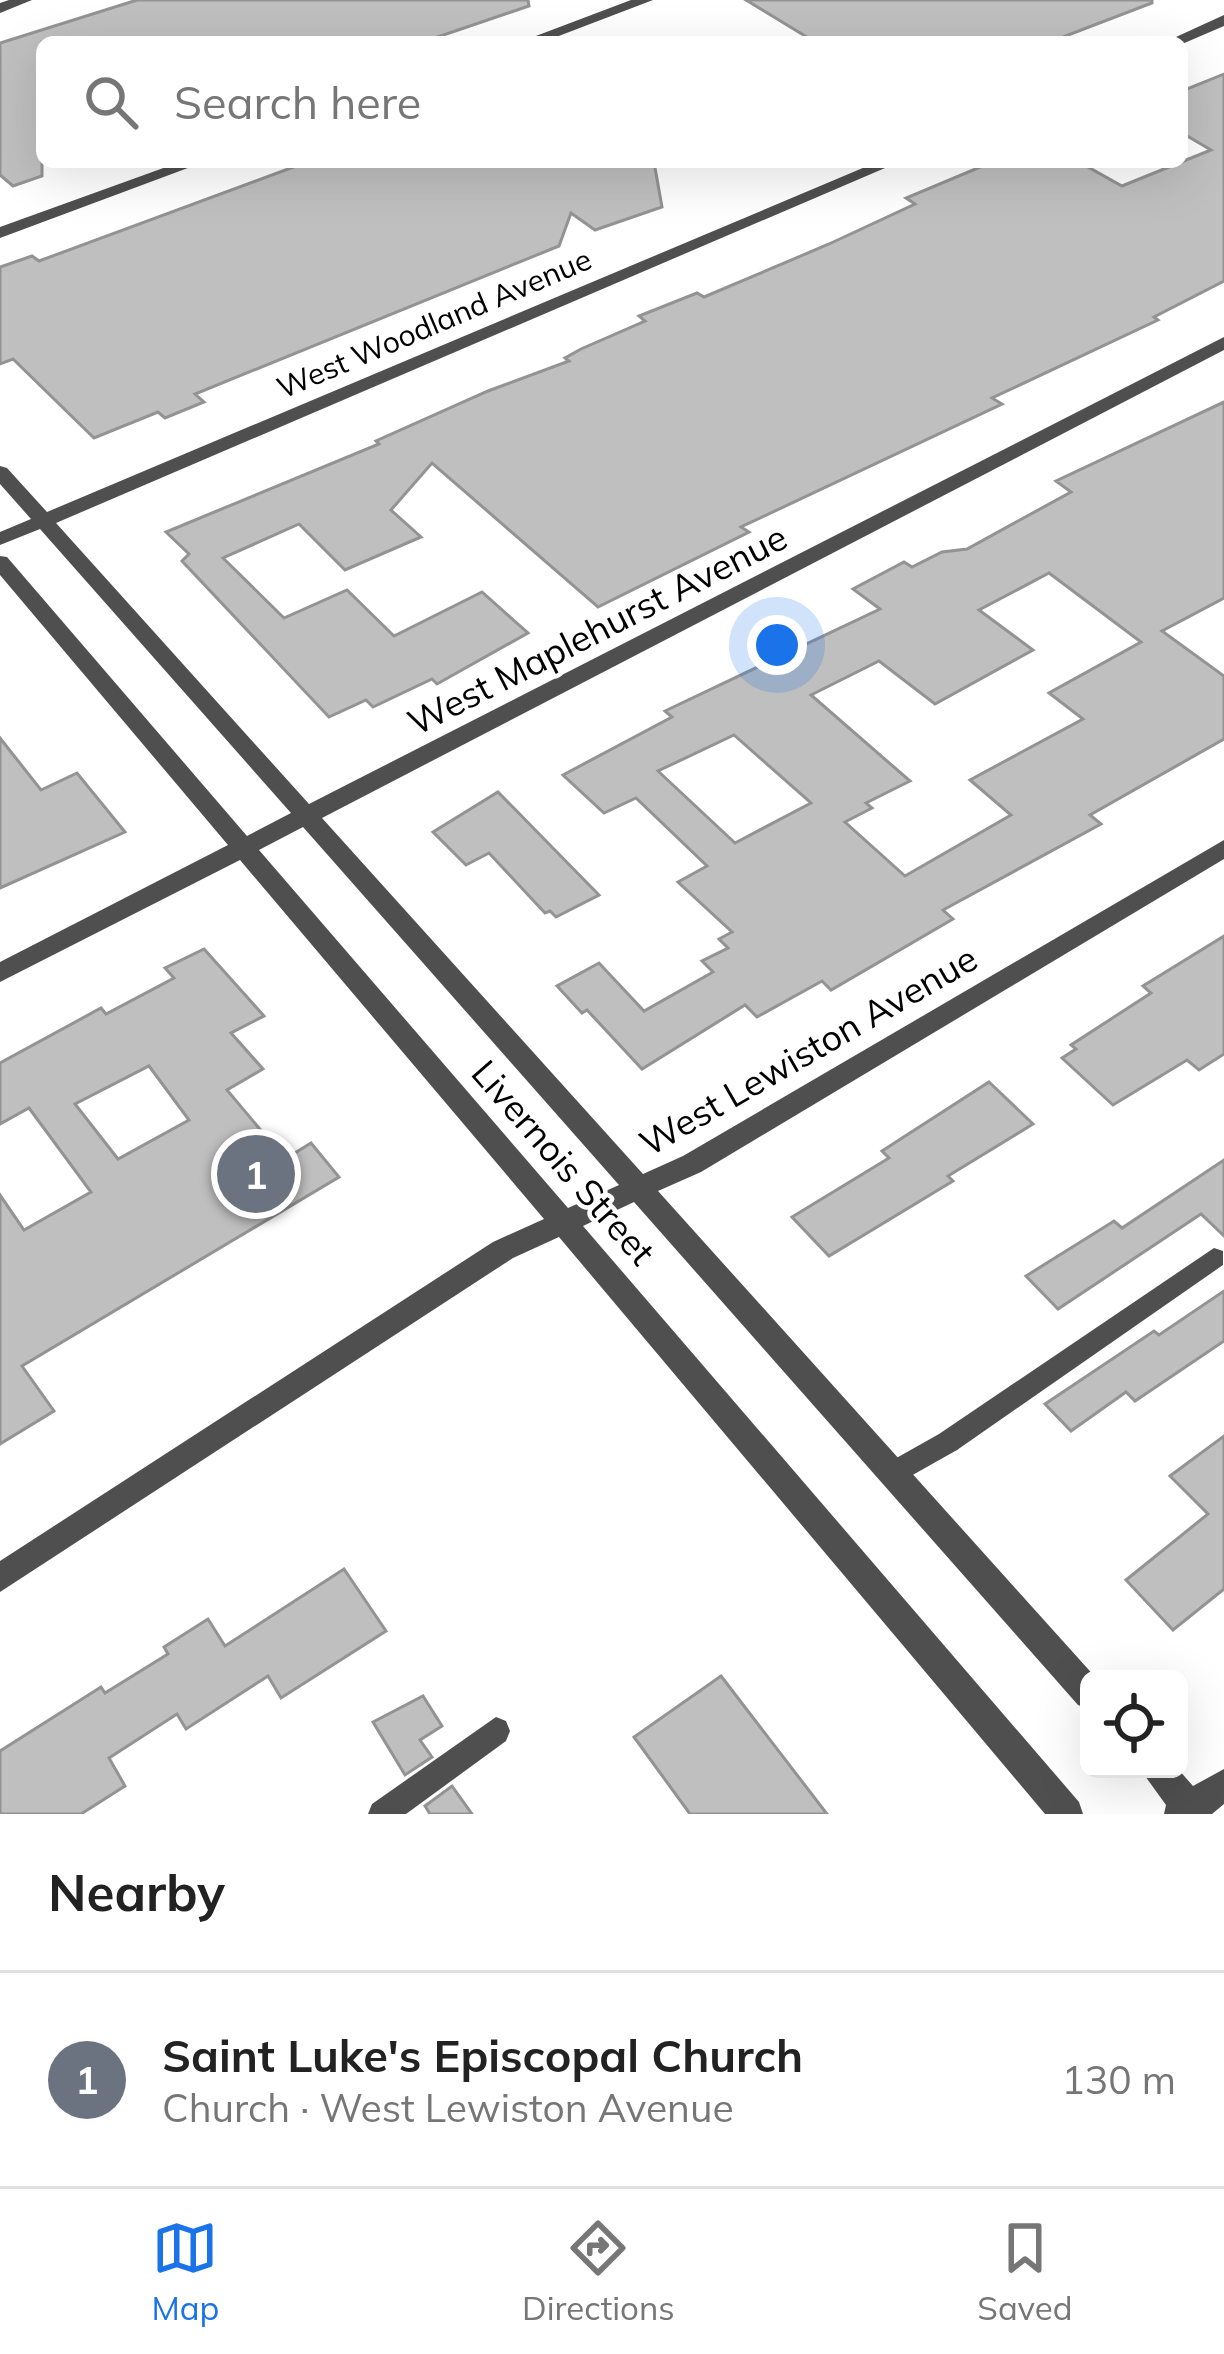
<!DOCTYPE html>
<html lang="en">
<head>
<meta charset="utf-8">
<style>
	:root { --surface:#fff; --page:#f6f6f6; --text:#222; --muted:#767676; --line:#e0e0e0; --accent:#1a73e8 }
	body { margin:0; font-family:Mulish,sans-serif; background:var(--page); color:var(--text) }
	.controls { position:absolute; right:36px; bottom:36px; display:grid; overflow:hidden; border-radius:18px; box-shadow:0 12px 48px #0002 }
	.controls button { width:108px; height:108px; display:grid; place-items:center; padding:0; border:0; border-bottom:3px solid var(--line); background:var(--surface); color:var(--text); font:60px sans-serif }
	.you { position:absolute; left:777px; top:645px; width:42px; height:42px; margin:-30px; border:9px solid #fff; border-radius:50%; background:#1a73e8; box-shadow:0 0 0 18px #1a73e833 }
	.badge { display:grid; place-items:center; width:78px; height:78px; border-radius:50%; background:var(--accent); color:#fff; font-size:39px; font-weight:700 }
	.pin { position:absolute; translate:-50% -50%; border:6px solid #fff; box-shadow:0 3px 12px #0006 }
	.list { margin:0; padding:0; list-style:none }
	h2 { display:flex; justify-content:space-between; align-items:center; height:156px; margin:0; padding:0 48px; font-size:51px }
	h2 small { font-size:39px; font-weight:400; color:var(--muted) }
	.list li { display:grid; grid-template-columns:78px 1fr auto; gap:36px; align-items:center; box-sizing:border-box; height:216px; padding:0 48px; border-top:3px solid var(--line) }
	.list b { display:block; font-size:45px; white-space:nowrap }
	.list p { margin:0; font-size:39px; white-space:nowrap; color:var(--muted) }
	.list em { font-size:39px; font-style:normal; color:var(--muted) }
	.icon { flex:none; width:66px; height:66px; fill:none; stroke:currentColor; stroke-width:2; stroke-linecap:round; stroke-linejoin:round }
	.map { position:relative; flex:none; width:1224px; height:1814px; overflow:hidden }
	.search { position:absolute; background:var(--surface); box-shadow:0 12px 48px #0002; left:36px; right:36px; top:36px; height:132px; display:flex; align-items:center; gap:30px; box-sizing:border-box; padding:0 42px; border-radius:18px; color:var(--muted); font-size:45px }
	.sheet { height:372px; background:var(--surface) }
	nav { display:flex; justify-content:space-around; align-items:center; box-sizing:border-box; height:168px; border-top:3px solid var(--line); background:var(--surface); font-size:33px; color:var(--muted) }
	nav a { display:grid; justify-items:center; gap:6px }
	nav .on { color:var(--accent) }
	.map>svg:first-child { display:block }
	.building { fill:#bfbfbf; stroke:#939393; stroke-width:3; fill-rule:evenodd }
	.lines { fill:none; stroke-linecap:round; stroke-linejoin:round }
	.service { fill:#4f4f4f; fill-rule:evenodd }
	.minor { fill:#4f4f4f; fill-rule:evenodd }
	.labels { text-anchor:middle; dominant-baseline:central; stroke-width:9; stroke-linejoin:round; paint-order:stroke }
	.far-street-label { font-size:30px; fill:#000; stroke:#fff }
	.street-label { font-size:36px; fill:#000; stroke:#fff }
</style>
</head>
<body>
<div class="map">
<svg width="1224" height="1814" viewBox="0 0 1224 1814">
	<rect width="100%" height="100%" fill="#fff"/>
	<g class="building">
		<polygon points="137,0 528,0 529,6 423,42 42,42 42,176 13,186 0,175 0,43"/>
		<polygon points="746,0 1152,0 1152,3 1050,42 815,42"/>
		<polygon points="1224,74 1224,281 1154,317 1158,320 992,398 1002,404 741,527 749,532 598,607 432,463 391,510 421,537 345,570 299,524 223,558 284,618 347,590 394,636 482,592 528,633 437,684 432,679 373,707 366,700 329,717 182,561 189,554 166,532 379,444 376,441 488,391 569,361 565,358 581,349 645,321 639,316 697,293 704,297 829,244 915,204 906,198 992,162 1079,162 1122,186 1211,150 1182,133 1182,91"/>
		<polygon points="307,162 654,162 662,207 595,230 571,213 559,246 195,394 204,402 165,418 158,412 94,438 13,359 0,364 0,267 32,256 39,261"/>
		<path d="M 1224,402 L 1224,598 L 1162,631 L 1224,676 L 1224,739 L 1090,815 L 1101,824 L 943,910 L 953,919 L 831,990 L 822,981 L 757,1017 L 745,1005 L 642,1069 L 587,1010 L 582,1013 L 557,986 L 599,963 L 644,1011 L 713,972 L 702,961 L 728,948 L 719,939 L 732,932 L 678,882 L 707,866 L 636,798 L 604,813 L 563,775 L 672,717 L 665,711 L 880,609 L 853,589 L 904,562 L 912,567 L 942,552 L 967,549 L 1071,492 L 1056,481 ZM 1049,573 L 1141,642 L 1049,693 L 1083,719 L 970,780 L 1011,815 L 905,876 L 845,822 L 872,808 L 866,803 L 910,781 L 811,695 L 879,661 L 935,704 L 1033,650 L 979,610 ZM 734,735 L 811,803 L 735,843 L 658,771 Z"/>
		<polygon points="0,738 41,790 77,773 125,832 0,888"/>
		<polygon points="498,792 547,842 599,895 556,917 550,911 545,913 489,853 466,865 433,832"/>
		<polygon points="1224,936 1224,1054 1199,1070 1187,1060 1113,1105 1062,1058 1076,1049 1071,1045 1151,993 1143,986"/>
		<path d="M 204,949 L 264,1016 L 231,1033 L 263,1069 L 227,1090 L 285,1159 L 311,1143 L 339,1177 L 22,1366 L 54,1411 L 0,1444 L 0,1195 L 24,1230 L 91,1192 L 29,1108 L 0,1124 L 0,1063 L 101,1008 L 106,1014 L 174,978 L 165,968 ZM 149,1066 L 189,1120 L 118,1159 L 75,1104 Z"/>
		<polygon points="989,1082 1033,1124 948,1176 953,1181 829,1256 792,1217 889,1158 882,1151"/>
		<polygon points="1224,1160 1224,1236 1201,1214 1058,1309 1026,1276 1114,1221 1122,1228"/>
		<polygon points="1224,1291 1224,1341 1135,1401 1126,1392 1071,1431 1045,1404 1154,1331 1159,1335"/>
		<polygon points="1224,1436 1224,1589 1173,1630 1126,1580 1208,1514 1170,1476"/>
		<polygon points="344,1569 386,1631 281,1698 268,1676 186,1729 177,1714 109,1758 125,1786 81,1814 0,1814 0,1751 101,1687 105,1693 168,1654 164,1647 208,1619 225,1646"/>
		<polygon points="721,1676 827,1814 690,1814 634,1737"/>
		<polygon points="423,1696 442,1726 420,1740 432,1757 405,1775 373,1722"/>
		<polygon points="452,1786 472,1814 430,1814 425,1806"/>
	</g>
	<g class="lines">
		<g class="service">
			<polygon points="1214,1248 1223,1251 1223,1265 957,1450 902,1481 893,1485 884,1481 880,1473 884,1465 939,1434"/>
			<polygon points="496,1717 506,1721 510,1731 506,1741 406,1814 368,1814 372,1804"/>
		</g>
		<g class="minor">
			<polygon points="9,0 32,0 0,13 0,3"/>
			<polygon points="631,0 653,0 543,42 520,42"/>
			<polygon points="1224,15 1224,26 1182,44 1165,42"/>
			<polygon points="180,162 204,162 0,238 0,227"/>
			<path d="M 877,162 L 899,162 L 56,523 L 309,804 L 1224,337 L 1224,350 L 322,818 L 643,1174 L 683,1156 L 1224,840 L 1224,859 L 701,1172 L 658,1191 L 1097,1679 L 1089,1679 L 1089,1709 L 1078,1705 L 634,1202 L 583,1226 L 1079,1802 L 1083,1814 L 1045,1814 L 559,1237 L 513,1258 L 0,1592 L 0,1561 L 493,1242 L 544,1219 L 240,860 L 0,982 L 0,962 L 228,845 L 0,575 L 0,556 L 7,557 L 247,836 L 291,813 L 40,529 L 0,545 L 0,532 L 31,519 L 0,484 L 0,466 L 7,468 L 47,512 ZM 303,827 L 619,1185 L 568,1208 L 259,850 Z"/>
			<polygon points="1140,1769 1178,1769 1193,1786 1224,1769 1224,1804 1212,1814 1164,1814 1166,1805"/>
		</g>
	</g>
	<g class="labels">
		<g class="far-street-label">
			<text transform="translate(434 323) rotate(-23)">West Woodland Avenue</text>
		</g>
		<g class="street-label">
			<text transform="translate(597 629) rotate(-27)">West Maplehurst Avenue</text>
			<text transform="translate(808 1050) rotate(-30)">West Lewiston Avenue</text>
			<text transform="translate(564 1162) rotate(49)">Livernois Street</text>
		</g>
	</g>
</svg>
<div class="controls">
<button><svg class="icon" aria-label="locate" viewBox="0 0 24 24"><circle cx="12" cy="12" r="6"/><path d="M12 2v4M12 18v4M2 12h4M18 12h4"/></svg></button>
</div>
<div class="you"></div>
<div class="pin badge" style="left:256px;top:1174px;background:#6b7280">1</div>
<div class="search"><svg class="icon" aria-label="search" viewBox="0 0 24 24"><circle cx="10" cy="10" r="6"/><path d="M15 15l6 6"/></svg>Search here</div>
</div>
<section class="sheet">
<h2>Nearby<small></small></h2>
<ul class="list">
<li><span class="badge" style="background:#6b7280">1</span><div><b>Saint Luke's Episcopal Church</b><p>Church · West Lewiston Avenue</p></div><em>130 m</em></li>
</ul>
</section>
<nav>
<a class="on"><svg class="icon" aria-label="map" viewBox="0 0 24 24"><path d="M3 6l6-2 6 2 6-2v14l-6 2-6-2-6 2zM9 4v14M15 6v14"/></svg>Map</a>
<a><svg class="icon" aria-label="directions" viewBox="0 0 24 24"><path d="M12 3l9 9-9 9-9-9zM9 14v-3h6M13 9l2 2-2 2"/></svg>Directions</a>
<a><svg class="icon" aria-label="saved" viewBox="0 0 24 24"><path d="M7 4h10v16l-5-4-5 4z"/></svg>Saved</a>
</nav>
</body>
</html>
